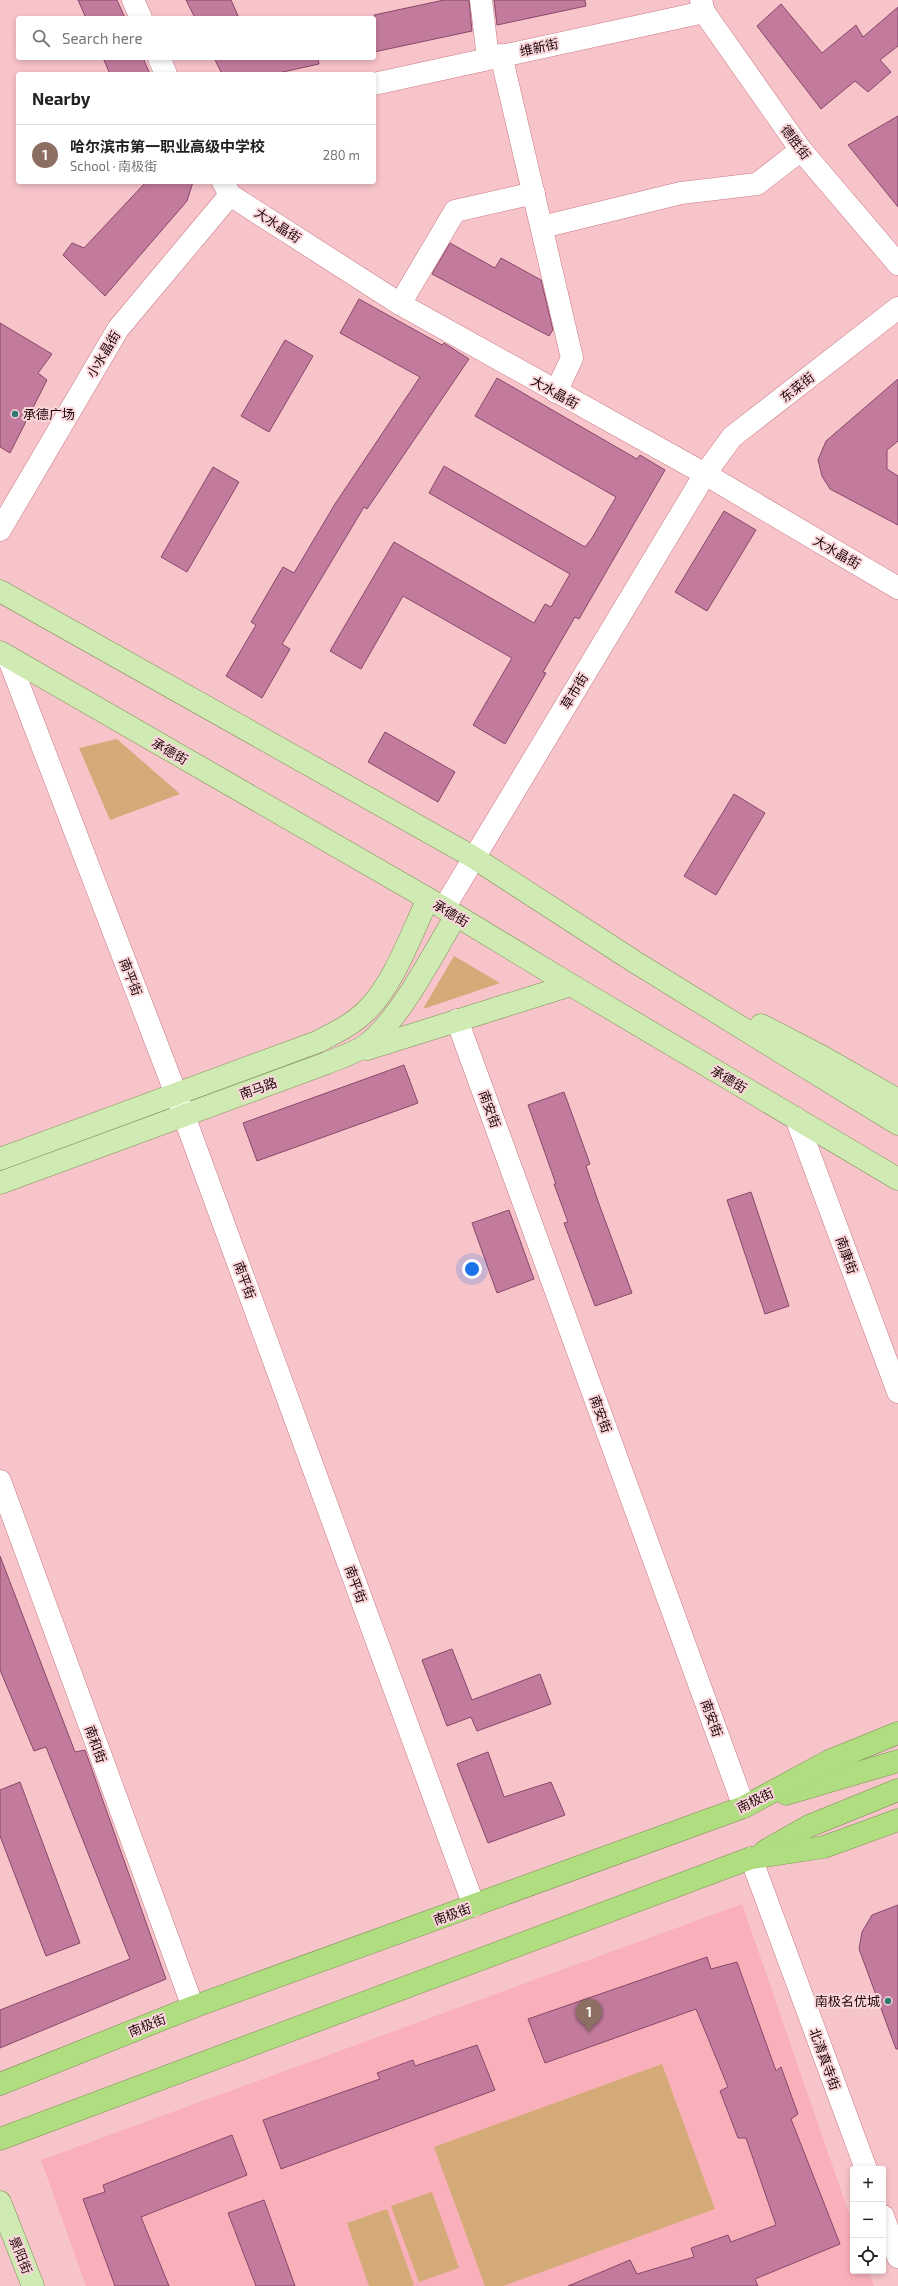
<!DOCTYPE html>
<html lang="en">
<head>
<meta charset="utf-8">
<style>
	:root { --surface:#fff; --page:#f6f6f6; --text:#222; --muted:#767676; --line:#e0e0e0; --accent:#2f7874 }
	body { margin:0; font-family:"Exo 2","Noto Sans SC",sans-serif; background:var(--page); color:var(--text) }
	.controls { position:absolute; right:12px; bottom:12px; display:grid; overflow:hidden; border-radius:4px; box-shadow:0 2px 6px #0003 }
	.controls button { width:36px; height:36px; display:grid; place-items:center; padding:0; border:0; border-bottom:1px solid var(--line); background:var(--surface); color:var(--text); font:20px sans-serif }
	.you { position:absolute; left:472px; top:1269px; width:14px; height:14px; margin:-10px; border:3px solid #fff; border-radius:50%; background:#1a73e8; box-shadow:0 0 0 6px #1a73e833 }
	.badge { display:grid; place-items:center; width:26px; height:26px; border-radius:50%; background:var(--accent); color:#fff; font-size:13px; font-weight:700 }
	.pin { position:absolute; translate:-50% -33px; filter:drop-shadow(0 1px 2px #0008) }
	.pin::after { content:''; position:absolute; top:21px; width:14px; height:12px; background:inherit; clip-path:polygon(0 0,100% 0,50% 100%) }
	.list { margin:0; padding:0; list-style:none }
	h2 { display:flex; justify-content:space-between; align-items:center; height:52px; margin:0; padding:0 16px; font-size:17px }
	h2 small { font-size:13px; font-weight:400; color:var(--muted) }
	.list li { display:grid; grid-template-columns:26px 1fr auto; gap:12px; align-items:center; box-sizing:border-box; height:60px; padding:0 16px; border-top:1px solid var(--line) }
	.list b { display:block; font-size:15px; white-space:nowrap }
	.list p { margin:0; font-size:13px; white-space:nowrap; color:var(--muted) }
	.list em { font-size:13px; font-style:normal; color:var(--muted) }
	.icon { flex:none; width:22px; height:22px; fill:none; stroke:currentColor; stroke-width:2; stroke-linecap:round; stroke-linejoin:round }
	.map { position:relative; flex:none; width:898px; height:2286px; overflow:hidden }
	.search { position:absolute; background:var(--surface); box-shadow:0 2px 6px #0003; left:16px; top:16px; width:360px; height:44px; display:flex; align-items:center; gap:10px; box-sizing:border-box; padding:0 14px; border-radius:4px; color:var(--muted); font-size:15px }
	.panel { position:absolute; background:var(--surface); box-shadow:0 2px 6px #0003; left:16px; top:72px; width:360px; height:112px; border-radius:4px }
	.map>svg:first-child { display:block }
	.built { fill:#fab0ba }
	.green { fill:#d4aa78 }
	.building { fill:#c37b9d; stroke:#894768 }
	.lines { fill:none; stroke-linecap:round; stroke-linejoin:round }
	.minor-casing { stroke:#c87985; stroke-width:23 }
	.major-casing { stroke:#7c9156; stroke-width:23 }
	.highway-casing { stroke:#7c9156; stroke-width:23 }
	.minor { stroke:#fff; stroke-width:22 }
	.major { stroke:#cfebb3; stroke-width:22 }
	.highway { stroke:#afdd80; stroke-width:22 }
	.poi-dot { fill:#2f7874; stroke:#f9d6da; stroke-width:1.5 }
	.labels { text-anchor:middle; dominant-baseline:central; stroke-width:4; stroke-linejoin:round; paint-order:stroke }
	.street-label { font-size:13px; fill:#1d0308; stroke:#f9d6da }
	.poi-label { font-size:13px; fill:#1d0308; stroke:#f9d6da; text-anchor:start }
</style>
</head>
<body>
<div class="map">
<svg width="898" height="2286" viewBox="0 0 898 2286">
	<rect width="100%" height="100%" fill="#f7c4ca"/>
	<polygon class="built" points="742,1904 853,2225 853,2271 869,2271 874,2286 86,2286 41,2160"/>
	<g class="green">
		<polygon points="117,739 180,794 110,820 79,748"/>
		<polygon points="454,956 500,983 423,1009"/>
		<polygon points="662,2064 715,2209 503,2286 485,2286 434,2147"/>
		<polygon points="432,2192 459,2268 419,2282 391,2206"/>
		<polygon points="387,2209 414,2285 412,2286 369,2286 347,2223"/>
	</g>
	<g class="building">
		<polygon points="78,0 117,0 125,18 86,18"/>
		<polygon points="186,0 231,0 239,18 195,18"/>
		<polygon points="444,0 469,0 472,31 374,52 374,15"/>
		<polygon points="494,0 585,0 586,6 497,25"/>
		<polygon points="781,4 822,53 856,25 863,37 898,7 898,46 880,60 891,72 868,92 855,81 821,109 757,26"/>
		<polygon points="103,58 143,58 150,74 110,74"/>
		<polygon points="214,58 318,58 319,64 274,74 225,74 221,72"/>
		<polygon points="898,116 898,207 848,145"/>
		<polygon points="146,182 193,182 187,201 105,296 63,255 72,243 84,248"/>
		<polygon points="450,243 495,268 501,258 541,280 553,330 549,336 432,274"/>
		<polygon points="359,299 442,345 444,343 469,359 367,509 364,507 282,644 290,649 262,698 226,676 256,625 251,622 283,567 294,573 335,504 420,377 340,333"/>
		<polygon points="0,323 52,354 38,373 47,380 10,453 0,447"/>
		<polygon points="285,340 313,356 269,432 241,416"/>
		<polygon points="497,378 637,459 640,455 665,470 579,619 575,617 543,672 546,673 505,744 473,725 512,658 403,596 361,669 330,651 394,542 534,623 545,604 551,607 570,574 429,493 444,466 585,547 592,538 616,497 475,416"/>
		<polygon points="898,379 898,441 887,450 887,469 898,476 898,525 830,489 822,476 818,460 826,441"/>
		<polygon points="213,467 239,482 187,572 161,557"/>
		<polygon points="724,511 756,530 707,611 675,592"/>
		<polygon points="385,732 455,772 438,802 368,762"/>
		<polygon points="734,794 765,813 716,895 684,876"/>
		<polygon points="404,1065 418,1103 257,1161 243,1123"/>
		<polygon points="564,1092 590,1164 586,1166 599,1204 632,1293 595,1306 564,1223 568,1222 554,1184 556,1184 528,1105"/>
		<polygon points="751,1192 789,1306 765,1314 727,1200"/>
		<polygon points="509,1210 534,1279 497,1293 472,1223"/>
		<polygon points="0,1556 75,1752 85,1750 166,1979 0,2048 0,2010 130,1959 46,1747 34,1751 0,1670"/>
		<polygon points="452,1649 472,1700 540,1674 551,1704 477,1731 471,1717 447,1726 422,1660"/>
		<polygon points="488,1752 504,1797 551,1782 565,1815 488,1843 457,1764"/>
		<polygon points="20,1782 80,1943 46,1956 0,1836 0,1790"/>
		<polygon points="898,1905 898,2049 896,2049 859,1949 862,1932 872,1915"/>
		<polygon points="707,1957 711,1969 737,1962 776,2071 781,2067 798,2114 791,2119 840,2244 755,2279 758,2286 568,2286 630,2260 637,2274 694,2257 691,2248 728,2235 731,2242 776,2225 746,2138 738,2138 720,2091 728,2087 696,2009 545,2063 528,2019"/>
		<polygon points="477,2045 495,2090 281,2169 263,2120 380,2079 377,2073 413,2060 415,2066"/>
		<polygon points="232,2135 247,2175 141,2217 169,2286 115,2286 83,2199 105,2192 103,2185"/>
		<polygon points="264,2200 295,2286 256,2286 228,2213"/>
	</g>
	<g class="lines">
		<defs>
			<g id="minor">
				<polyline points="133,0 141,18"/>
				<polyline points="481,0 488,58"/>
				<polyline points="701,0 704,12 801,150 898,264"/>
				<polyline points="501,55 572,358 556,392"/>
				<polyline points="159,58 166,74"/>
				<polyline points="374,84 704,12"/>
				<polyline points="223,182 230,195 400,304 705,474 898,588"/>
				<polyline points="542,227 681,193 757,184 801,150"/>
				<polyline points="400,304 455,211 534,193"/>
				<polyline points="0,530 118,329 230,195"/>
				<polyline points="8,657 176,1094 474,1906"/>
				<polyline points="444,908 705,474 732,437 898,308"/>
				<polyline points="457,1020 744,1807"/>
				<polyline points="796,1118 898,1392"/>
				<polyline points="0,1481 193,2007"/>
				<polyline points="751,1858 866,2169"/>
				<polyline points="883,2216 898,2257"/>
			</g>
			<g id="major">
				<polyline points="0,591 473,857 635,962 898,1124"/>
				<polyline points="0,652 444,908 571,985 898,1179"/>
				<polyline points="761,1025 821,1056 898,1100"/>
				<polyline points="367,1049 571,985"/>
				<path d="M 0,1159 L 317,1042 C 335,1033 352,1025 366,1011 C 394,984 411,934 428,899"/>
				<path d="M 0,1183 L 327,1063 C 339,1058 355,1053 366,1045 C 400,1020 433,953 456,916"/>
				<polyline points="0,2202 33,2286"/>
			</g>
			<g id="highway">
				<polyline points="786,1794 898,1761"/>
				<polyline points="765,1851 809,1826 898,1790"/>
				<polyline points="0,2084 193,2007 744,1807 829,1761 898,1733"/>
				<polyline points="0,2139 751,1858 824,1847 898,1820"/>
			</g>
		</defs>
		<use href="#minor" class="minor-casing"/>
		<use href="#major" class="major-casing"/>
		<use href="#highway" class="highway-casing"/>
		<use href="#minor" class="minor"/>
		<use href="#major" class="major"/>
		<use href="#highway" class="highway"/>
	</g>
	<g class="poi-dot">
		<circle cx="15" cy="414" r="4"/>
		<circle cx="888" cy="2001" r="4"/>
	</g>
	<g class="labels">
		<g class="street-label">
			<text transform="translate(539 47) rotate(-12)">维新街</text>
			<text transform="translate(796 142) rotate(53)">德胜街</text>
			<text transform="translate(278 225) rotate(33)">大水晶街</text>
			<text transform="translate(103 354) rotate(-59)">小水晶街</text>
			<text transform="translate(797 387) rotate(-38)">东菜街</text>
			<text transform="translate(555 392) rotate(29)">大水晶街</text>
			<text transform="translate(837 552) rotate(30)">大水晶街</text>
			<text transform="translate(574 691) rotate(-59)">草市街</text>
			<text transform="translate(170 751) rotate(30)">承德街</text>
			<text transform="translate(451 913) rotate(31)">承德街</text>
			<text transform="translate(131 977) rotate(69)">南平街</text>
			<text transform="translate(729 1079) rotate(31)">承德街</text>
			<text transform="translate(258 1088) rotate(-20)">南马路</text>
			<text transform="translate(490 1109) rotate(70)">南安街</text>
			<text transform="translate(847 1255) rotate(70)">南康街</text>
			<text transform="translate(245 1280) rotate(70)">南平街</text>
			<text transform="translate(601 1414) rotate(70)">南安街</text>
			<text transform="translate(356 1584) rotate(70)">南平街</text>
			<text transform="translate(712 1718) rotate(70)">南安街</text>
			<text transform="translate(96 1744) rotate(70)">南和街</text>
			<text transform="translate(755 1800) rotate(-26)">南极街</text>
			<text transform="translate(452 1914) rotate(-20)">南极街</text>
			<text transform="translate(147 2025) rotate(-22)">南极街</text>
			<text transform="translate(825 2059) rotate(70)">北清真寺街</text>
			<text transform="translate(21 2255) rotate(68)">景阳街</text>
		</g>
		<g class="poi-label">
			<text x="23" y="414">承德广场</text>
			<text x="880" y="2001" text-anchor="end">南极名优城</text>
		</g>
	</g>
</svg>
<div class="controls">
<button>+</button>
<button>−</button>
<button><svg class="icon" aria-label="locate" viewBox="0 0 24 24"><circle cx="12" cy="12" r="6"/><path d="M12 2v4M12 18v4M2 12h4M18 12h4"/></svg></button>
</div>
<div class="you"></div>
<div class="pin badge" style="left:589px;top:2032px;background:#8d6e63">1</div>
<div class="search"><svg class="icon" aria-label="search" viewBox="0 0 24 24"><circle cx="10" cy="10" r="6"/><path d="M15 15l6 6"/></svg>Search here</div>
<section class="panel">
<h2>Nearby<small></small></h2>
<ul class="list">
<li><span class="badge" style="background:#8d6e63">1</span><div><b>哈尔滨市第一职业高级中学校</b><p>School · 南极街</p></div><em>280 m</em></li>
</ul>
</section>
</div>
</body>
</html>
